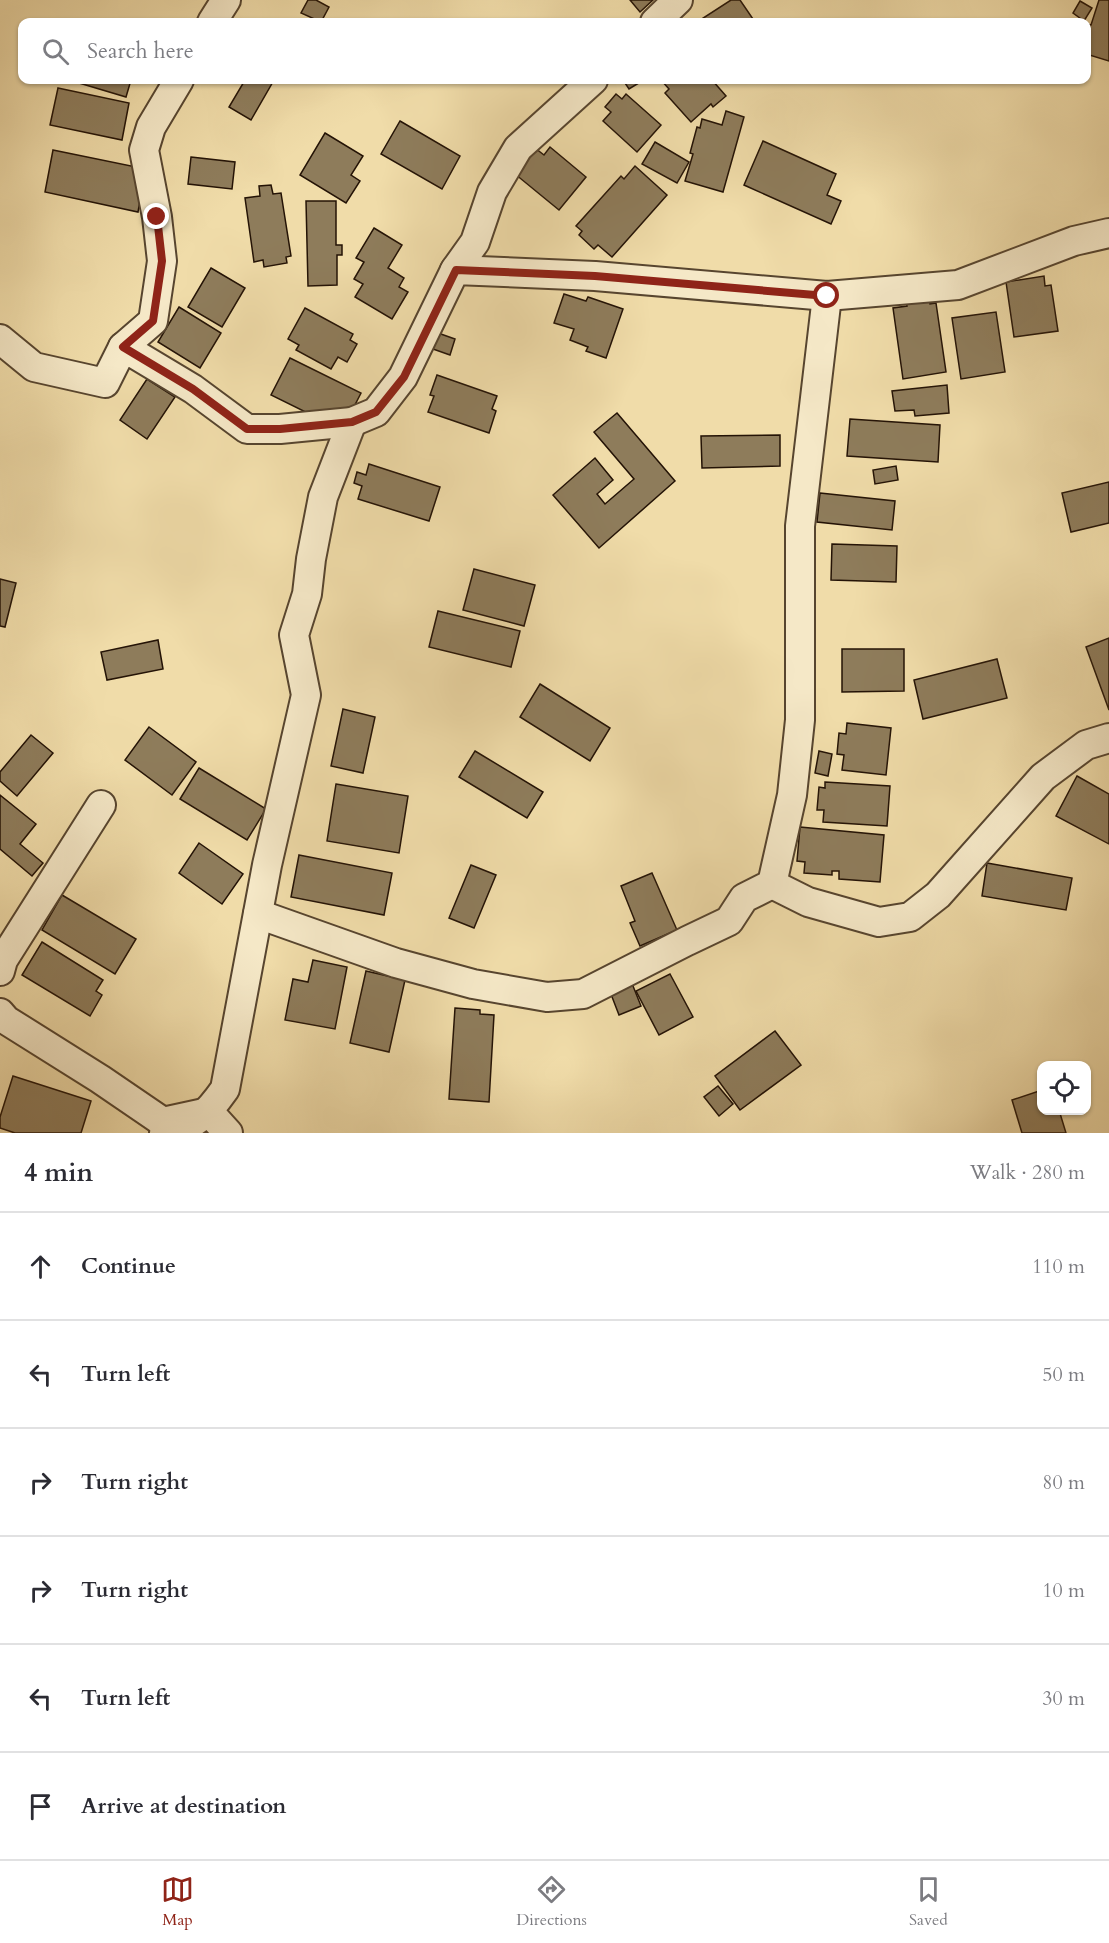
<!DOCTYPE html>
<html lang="en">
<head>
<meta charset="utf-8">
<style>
	:root { --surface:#fff; --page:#f7f7f7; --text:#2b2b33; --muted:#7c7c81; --line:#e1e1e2; --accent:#8f2418 }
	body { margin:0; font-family:Cardo,serif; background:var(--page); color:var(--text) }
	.controls { position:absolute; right:18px; bottom:18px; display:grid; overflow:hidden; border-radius:12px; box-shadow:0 2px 4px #0004 }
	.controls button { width:54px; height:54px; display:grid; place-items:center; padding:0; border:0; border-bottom:2px solid var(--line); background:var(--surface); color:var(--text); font:30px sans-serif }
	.stop { position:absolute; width:18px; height:18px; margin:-14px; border:4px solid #8f2418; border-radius:50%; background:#fff }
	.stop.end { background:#8f2418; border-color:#fff; box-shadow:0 2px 6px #0008 }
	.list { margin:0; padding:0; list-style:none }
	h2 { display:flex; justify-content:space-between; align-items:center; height:78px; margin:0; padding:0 24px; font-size:26px }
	h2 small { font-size:20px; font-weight:400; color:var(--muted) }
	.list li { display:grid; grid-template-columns:39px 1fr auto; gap:18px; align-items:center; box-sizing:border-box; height:108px; padding:0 24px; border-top:2px solid var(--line) }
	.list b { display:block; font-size:22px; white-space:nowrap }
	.list em { font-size:20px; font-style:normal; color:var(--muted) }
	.icon { flex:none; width:33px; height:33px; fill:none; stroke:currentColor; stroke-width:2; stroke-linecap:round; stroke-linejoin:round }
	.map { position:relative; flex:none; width:1109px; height:1133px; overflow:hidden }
	.search { position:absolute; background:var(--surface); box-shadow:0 2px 4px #0004; left:18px; right:18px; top:18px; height:66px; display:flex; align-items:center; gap:15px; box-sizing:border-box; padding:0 21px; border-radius:12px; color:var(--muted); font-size:22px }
	.sheet { height:726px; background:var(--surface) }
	nav { display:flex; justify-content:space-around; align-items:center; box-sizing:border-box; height:84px; border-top:2px solid var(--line); background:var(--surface); font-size:16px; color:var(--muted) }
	nav a { display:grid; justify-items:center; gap:3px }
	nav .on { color:var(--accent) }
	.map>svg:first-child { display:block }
	.building { fill:#8e7c5b; stroke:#241306; stroke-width:1.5 }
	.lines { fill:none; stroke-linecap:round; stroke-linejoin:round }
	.minor-casing { stroke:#57452f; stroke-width:32 }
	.minor { stroke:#f5e8c7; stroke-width:28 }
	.route { stroke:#8f2418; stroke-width:8 }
</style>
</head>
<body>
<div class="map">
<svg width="1109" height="1133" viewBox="0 0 1109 1133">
	<rect width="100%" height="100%" fill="#f0dca9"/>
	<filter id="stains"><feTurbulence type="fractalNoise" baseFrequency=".00333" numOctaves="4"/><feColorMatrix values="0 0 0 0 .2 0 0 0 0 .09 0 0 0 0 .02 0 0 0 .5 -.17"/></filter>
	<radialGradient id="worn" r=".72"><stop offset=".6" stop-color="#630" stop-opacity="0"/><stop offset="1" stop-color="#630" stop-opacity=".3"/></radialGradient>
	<g class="building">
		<polygon points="308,0 316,0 329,7 321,22 301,13"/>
		<polygon points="630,0 653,0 640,12"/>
		<polygon points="731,0 740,0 753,19 748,22 697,22"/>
		<polygon points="1099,0 1109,0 1109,61 1086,54 1086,24 1091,25"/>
		<polygon points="1080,1 1092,8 1084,21 1073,13"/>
		<polygon points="69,80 131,80 126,97"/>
		<polygon points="245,80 274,80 251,120 229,107"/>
		<polygon points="623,80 641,80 642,81 629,89"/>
		<polygon points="661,80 712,80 726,96 713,107 711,104 691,122 665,93 669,89"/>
		<polygon points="58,88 129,103 122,140 50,125"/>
		<polygon points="616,94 622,99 626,94 661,125 637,152 603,121 611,112 605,107"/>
		<polygon points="726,111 744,117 723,192 685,181 693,154 690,153 697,127 700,128 702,119 722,125"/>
		<polygon points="400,121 460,156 442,189 381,154"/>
		<polygon points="325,133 363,156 351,175 360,181 346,203 300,175"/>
		<polygon points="763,141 836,174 827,195 841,201 831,224 744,185"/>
		<polygon points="655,142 689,162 677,183 642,164"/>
		<polygon points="550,147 586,177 559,210 515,174 535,148 544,155"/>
		<polygon points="53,150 146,169 138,212 45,192"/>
		<polygon points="191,157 235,162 232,189 188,184"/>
		<polygon points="635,166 667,195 612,257 598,245 594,249 579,235 582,231 576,226 621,176 624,179"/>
		<polygon points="271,185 273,194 281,193 291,256 286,257 287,263 264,267 263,260 254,262 245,198 260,196 259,186"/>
		<polygon points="306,201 336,201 336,245 342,245 342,255 337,255 337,285 308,286"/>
		<polygon points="374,228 402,245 388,268 404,278 399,287 408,292 392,319 355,297 363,284 354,279 364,262 356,258"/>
		<polygon points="211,268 245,288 222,327 188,307"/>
		<polygon points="1044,276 1045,286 1051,285 1058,331 1014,337 1006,282"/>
		<polygon points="564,294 586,301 588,297 623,309 606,358 586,351 588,347 570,340 574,329 554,323"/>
		<polygon points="929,296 930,304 936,303 946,372 903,379 893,308 907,306 906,300"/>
		<polygon points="179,307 221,333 200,368 158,342"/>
		<polygon points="305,308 353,334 350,340 357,344 347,362 338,357 331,369 296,350 299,345 288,339"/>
		<polygon points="996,312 1005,372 961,379 952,318"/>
		<polygon points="438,333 455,339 450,355 433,349"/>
		<polygon points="290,358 361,393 342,430 271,395"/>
		<polygon points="437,375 497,396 492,409 496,411 489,433 428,412 434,396 430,395"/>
		<polygon points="147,379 175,397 147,439 120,420"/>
		<polygon points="947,385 949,413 915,416 914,410 895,411 892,391"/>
		<polygon points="617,413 675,481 599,548 553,495 595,458 613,480 597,494 605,504 634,479 594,432"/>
		<polygon points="850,419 940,425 938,462 847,456"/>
		<polygon points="780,435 780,466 702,468 701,436"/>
		<polygon points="369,464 440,487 429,521 358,499 362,486 354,483 357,472 366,475"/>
		<polygon points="896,466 898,480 875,484 873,470"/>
		<polygon points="1109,482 1109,523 1071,532 1062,493"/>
		<polygon points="820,493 895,501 892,530 817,522"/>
		<polygon points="832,544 897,546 896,582 831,580"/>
		<polygon points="474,569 535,585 524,626 463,610"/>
		<polygon points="0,579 16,583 5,627 0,626"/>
		<polygon points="438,611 520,631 511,667 429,647"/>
		<polygon points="1109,638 1109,710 1086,647"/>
		<polygon points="158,640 163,669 107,680 101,652"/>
		<polygon points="842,649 904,649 904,691 842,692"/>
		<polygon points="997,659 1007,698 923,719 914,680"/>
		<polygon points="540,684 610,728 590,761 520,717"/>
		<polygon points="343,709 375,717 363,773 331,766"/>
		<polygon points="847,723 891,728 886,775 842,770 844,755 837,754 839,733 846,734"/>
		<polygon points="149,727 196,762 172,795 125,760"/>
		<polygon points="31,735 53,753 17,796 0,781 0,772"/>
		<polygon points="475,751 543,792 527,818 459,777"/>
		<polygon points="819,751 832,754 828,776 815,773"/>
		<polygon points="199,768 266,809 247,840 180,799"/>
		<polygon points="1077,776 1109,794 1109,844 1056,816"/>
		<polygon points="825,782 890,786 887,826 823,822 824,810 817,810 819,787 825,788"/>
		<polygon points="336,784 408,796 399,853 327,841"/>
		<polygon points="0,795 36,824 20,844 43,863 32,876 0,849"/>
		<polygon points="800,827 884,835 880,882 839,879 839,871 832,871 832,875 804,873 805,862 797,861"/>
		<polygon points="199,843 243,874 222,904 179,873"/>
		<polygon points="299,855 392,873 384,915 291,897"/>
		<polygon points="987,863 1072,878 1066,910 982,896"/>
		<polygon points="471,865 496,875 474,928 449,918"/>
		<polygon points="652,873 677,930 640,946 630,923 635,921 621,886"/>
		<polygon points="62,895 136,939 115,974 42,930"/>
		<polygon points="42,942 103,980 96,991 102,995 90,1016 22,975"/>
		<polygon points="313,960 347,967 335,1029 285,1020 293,979 308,982"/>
		<polygon points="366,971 405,980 389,1052 350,1043"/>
		<polygon points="670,974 693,1017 659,1035 636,991"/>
		<polygon points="631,981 641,1006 619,1015 609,989"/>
		<polygon points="455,1008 480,1010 480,1014 494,1015 489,1102 449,1099"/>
		<polygon points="775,1031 801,1065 740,1110 715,1076"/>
		<polygon points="13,1076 91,1101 81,1133 15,1133 0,1128 0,1117"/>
		<polygon points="718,1086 733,1104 719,1116 704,1097"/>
		<polygon points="1042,1090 1042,1110 1059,1110 1066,1133 1022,1133 1012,1100"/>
	</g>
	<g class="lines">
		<defs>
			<g id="minor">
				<polyline points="212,22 226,0"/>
				<polyline points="655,22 678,0"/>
				<polyline points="455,270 475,242 492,192 518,148 593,80"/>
				<polyline points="0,339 34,367 105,383 123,347 193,389 247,429 280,429 352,422 376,412 403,377 455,270 595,276 827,296 958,285 1074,241 1109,233"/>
				<polyline points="123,347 153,321 162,261 157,217 144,150 151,127 179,80"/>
				<polyline points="772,884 808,902 879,922 910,917 938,895 1043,777 1086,745 1109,738"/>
				<polyline points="258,914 396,963 473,984 547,997 583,994 687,941 729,921 744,898 772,884 792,795 800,720 800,526 827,296"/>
				<polyline points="0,971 3,960 101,805"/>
				<polyline points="0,1013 6,1020 100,1079 163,1122 209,1112 228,1133"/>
				<path d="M 164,1133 C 196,1125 206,1116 225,1089 L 267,865 L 306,695 L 294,635 L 307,594 L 311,559 L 323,497 L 352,422"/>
			</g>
		</defs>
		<use href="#minor" class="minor-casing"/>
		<use href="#minor" class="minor"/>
	</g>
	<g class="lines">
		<polyline class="route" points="157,217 162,261 153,321 123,347 193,389 247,429 280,429 352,422 376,412 404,377 456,270 595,276 827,296"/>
	</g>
	<rect width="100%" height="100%" filter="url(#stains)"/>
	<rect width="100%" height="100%" fill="url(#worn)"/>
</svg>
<div class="controls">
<button><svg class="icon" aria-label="locate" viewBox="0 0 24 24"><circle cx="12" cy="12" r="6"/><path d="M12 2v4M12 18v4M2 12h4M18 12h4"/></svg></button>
</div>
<div class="stop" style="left:827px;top:296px"></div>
<div class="stop end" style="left:157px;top:217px"></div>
<div class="search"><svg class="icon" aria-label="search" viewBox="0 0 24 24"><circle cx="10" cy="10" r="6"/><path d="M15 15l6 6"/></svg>Search here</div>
</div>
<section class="sheet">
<h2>4 min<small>Walk · 280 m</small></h2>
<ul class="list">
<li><svg class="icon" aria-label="ahead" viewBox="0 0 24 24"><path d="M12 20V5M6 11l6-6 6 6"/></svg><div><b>Continue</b></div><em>110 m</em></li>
<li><svg class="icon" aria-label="left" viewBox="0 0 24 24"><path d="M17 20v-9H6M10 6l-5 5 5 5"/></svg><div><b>Turn left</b></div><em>50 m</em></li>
<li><svg class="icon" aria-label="right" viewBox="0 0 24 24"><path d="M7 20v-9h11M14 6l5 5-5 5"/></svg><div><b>Turn right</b></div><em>80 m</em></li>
<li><svg class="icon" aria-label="right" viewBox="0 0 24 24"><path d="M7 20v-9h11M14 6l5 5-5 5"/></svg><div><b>Turn right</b></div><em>10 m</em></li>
<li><svg class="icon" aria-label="left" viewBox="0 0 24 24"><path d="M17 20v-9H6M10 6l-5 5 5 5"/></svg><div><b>Turn left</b></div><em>30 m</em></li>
<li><svg class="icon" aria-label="arrive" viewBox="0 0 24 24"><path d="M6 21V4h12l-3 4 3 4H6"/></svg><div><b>Arrive at destination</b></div></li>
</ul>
</section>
<nav>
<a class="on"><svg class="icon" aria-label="map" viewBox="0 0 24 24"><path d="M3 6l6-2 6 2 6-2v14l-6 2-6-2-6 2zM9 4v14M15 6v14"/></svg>Map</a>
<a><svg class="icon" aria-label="directions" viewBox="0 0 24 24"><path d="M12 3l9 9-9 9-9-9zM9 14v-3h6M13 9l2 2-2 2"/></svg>Directions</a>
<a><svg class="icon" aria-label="saved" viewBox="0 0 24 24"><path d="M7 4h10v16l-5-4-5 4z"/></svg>Saved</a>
</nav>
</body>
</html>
